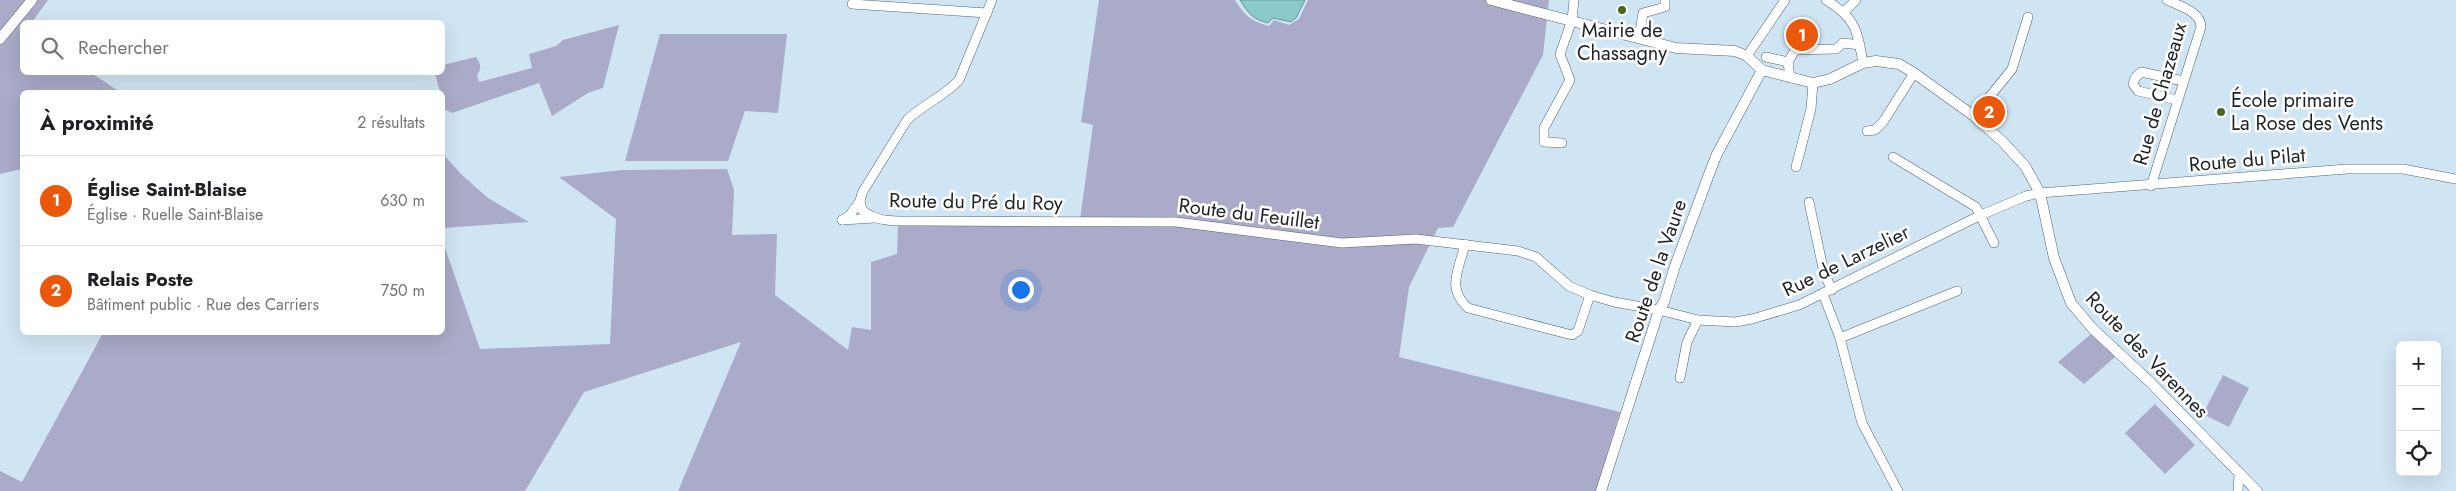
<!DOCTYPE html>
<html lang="fr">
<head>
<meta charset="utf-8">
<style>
	:root { --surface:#fff; --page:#f6f6f6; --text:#202124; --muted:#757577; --line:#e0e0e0; --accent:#ea580c }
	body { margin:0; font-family:Jost,sans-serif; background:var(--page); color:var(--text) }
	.controls { position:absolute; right:15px; bottom:15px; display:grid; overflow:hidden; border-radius:8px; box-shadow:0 5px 20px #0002 }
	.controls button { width:45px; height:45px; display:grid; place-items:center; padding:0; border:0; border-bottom:1px solid var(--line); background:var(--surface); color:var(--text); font:25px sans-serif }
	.you { position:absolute; left:1020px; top:289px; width:18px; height:18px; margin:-12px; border:4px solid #fff; border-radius:50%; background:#1a73e8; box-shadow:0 0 0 8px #1a73e833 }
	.badge { display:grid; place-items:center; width:32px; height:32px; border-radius:50%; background:var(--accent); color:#fff; font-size:16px; font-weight:700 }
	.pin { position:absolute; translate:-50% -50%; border:2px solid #fff; box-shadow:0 1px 5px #0006 }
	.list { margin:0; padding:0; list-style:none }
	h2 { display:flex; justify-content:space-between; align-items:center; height:65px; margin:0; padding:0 20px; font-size:21px }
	h2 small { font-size:16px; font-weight:400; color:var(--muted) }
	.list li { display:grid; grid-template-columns:32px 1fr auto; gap:15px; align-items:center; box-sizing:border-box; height:90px; padding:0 20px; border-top:1px solid var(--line) }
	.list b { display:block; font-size:19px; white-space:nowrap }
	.list p { margin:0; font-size:16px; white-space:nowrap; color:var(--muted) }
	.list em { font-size:16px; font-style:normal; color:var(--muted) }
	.icon { flex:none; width:28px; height:28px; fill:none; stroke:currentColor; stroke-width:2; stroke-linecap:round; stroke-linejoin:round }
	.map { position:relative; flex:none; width:2456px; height:491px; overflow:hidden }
	.search { position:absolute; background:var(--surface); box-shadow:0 5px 20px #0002; left:20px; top:20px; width:425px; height:55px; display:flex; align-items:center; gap:12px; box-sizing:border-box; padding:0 18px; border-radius:8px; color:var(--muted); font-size:19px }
	.panel { position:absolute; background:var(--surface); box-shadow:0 5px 20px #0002; left:20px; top:90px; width:425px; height:245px; border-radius:8px }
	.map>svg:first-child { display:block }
	.green { fill:#aaabc8 }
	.water { fill:#8acacb; stroke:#69989a }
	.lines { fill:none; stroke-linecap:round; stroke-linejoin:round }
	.minor-casing { stroke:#526471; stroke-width:10 }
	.tertiary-casing { stroke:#526471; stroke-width:11 }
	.minor { stroke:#fff; stroke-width:9 }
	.tertiary { stroke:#fff; stroke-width:10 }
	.poi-dot { fill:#456921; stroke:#fff; stroke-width:2 }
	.labels { text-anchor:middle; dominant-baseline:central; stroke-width:5; stroke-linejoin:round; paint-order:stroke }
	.poi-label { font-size:20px; fill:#1b2329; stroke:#fff }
	.street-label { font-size:20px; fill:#1b2329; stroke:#fff }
</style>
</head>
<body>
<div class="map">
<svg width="2456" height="491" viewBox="0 0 2456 491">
	<rect width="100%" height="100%" fill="#d0e5f4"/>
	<g class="green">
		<polygon points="0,0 48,0 32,22 22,22 22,72 91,73 120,92 22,92 22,169 0,174"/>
		<path d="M 1099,0 L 1235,0 C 1244,15 1252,22 1269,26 L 1274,20 L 1289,25 L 1299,19 L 1308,0 L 1549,0 L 1543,55 L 1453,227 L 1438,228 L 1409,287 L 1399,357 L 1620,412 L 1596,491 L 678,491 L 741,342 L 584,392 L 525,491 L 0,491 L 0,471 L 22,482 L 103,333 L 442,332 L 443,242 L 480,349 L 610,344 L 616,219 L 559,177 L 622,170 L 727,169 L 734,190 L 732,235 L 777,234 L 775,295 L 848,350 L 852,327 L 871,330 L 871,262 L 897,254 L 898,224 L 1079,227 L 1093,125 L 1081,122 Z"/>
		<path d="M 619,25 L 603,88 L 588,93 L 552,116 L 539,83 L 452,113 L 444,109 L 442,92 L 440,92 L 435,73 L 442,72 L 443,65 L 476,57 C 481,64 482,68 477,75 L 479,82 L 532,68 L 529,54 L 556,46 L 563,40 Z"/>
		<polygon points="660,34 787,34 778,113 745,111 728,161 625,161"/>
		<polygon points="442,153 462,175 488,198 529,222 443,228"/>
		<polygon points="2091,334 2115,357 2084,384 2058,362"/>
		<polygon points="2223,375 2249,388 2229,427 2203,414"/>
		<polygon points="2155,404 2195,445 2165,474 2125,433"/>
	</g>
	<path class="water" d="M 1240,0 L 1305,0 L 1296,18 L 1291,22 L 1273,18 L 1268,23 C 1252,19 1248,13 1240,0 Z"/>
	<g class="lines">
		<defs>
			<g id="minor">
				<path d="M 992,0 L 959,80 C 945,96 922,105 907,120 L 862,193 L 860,201 L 862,210 C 877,223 898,221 916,221 L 1176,222 L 1342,243 L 1416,239 L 1518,251 L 1536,257 L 1569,286 L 1590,295 L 1614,302 L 1659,310 L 1698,320 L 1735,322 L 1752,319 L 1799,305 L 1981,215 L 2026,196 L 2040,193 L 2347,169 L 2403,169 L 2456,179"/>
				<path d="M 1826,0 C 1856,18 1857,30 1863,63"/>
				<polyline points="852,4 987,13"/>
				<polyline points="1844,12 1856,0"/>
				<polyline points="1639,38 1643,13 1665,7 1665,0"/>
				<polyline points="1747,56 1785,0"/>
				<polyline points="1766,57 1788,62 1790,78"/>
				<polyline points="1788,62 1795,50 1836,49 1843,43 1860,45"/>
				<polyline points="2177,100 2138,91 2133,84 2135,78 2141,72 2183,81"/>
				<polyline points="1974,116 2012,69 2028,17"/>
				<polyline points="1867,131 1875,130 1883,122 1914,73"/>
				<polyline points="1562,143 1544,142 1544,128 1570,80 1560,54 1572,20 1574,0"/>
				<polyline points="1893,157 1976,207 1994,243"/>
				<polyline points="1796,167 1811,109 1813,83"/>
				<path d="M 2151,186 L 2201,27 C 2201,12 2180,6 2167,0"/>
				<polyline points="1809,202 1824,273 1832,290"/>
				<polyline points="842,220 875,218"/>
				<polyline points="842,220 849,216 860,201"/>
				<path d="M 1465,244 C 1459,270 1446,288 1468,308 L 1572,335 L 1578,331 L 1590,295"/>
				<polyline points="1823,294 1840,338 1957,291"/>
				<polyline points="1840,338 1862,423 1898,491"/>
				<polyline points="1680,378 1687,342 1698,320"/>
				<polyline points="2238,491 2239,475"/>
			</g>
			<g id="tertiary">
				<polyline points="1491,0 1676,48 1735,51 1747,56 1762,70 1813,83 1830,79 1863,63 1876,61 1899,64 1914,73 1974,116 2003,142 2025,166 2040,193 2054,258 2071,303 2093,329 2150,382 2257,491"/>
				<polyline points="0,39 32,0"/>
				<polyline points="1601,491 1659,310 1664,302 1675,266 1711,169 1717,154 1762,70"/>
			</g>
		</defs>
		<use href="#minor" class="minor-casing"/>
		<use href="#tertiary" class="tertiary-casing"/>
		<use href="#minor" class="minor"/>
		<use href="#tertiary" class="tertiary"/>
	</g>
	<g class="poi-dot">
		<circle cx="1622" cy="10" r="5"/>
		<circle cx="2221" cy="112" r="5"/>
	</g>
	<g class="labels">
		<g class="poi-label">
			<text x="1622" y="30">Mairie de<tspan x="1622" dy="23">Chassagny</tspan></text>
			<text x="2231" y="100" text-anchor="start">École primaire<tspan x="2231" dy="23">La Rose des Vents</tspan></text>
		</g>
		<g class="street-label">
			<text transform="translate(2160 94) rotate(-74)">Rue de Chazeaux</text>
			<text transform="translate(2247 160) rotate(-5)">Route du Pilat</text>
			<text transform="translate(976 202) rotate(1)">Route du Pré du Roy</text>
			<text transform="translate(1249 214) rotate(7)">Route du Feuillet</text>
			<text transform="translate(1846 261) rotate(-26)">Rue de Larzelier</text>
			<text transform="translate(1656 271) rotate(-71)">Route de la Vaure</text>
			<text transform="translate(2147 355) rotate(46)">Route des Varennes</text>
		</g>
	</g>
</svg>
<div class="controls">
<button>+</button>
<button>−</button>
<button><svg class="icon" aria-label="locate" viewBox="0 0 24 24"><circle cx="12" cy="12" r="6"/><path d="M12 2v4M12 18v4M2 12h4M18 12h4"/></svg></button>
</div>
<div class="you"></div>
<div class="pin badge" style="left:1802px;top:35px">1</div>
<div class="pin badge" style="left:1989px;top:112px">2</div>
<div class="search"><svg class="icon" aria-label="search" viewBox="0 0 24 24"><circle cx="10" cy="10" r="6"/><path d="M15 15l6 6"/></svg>Rechercher</div>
<section class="panel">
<h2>À proximité<small>2 résultats</small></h2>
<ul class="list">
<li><span class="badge">1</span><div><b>Église Saint-Blaise</b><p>Église · Ruelle Saint-Blaise</p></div><em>630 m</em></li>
<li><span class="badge">2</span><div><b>Relais Poste</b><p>Bâtiment public · Rue des Carriers</p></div><em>750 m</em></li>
</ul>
</section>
</div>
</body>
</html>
